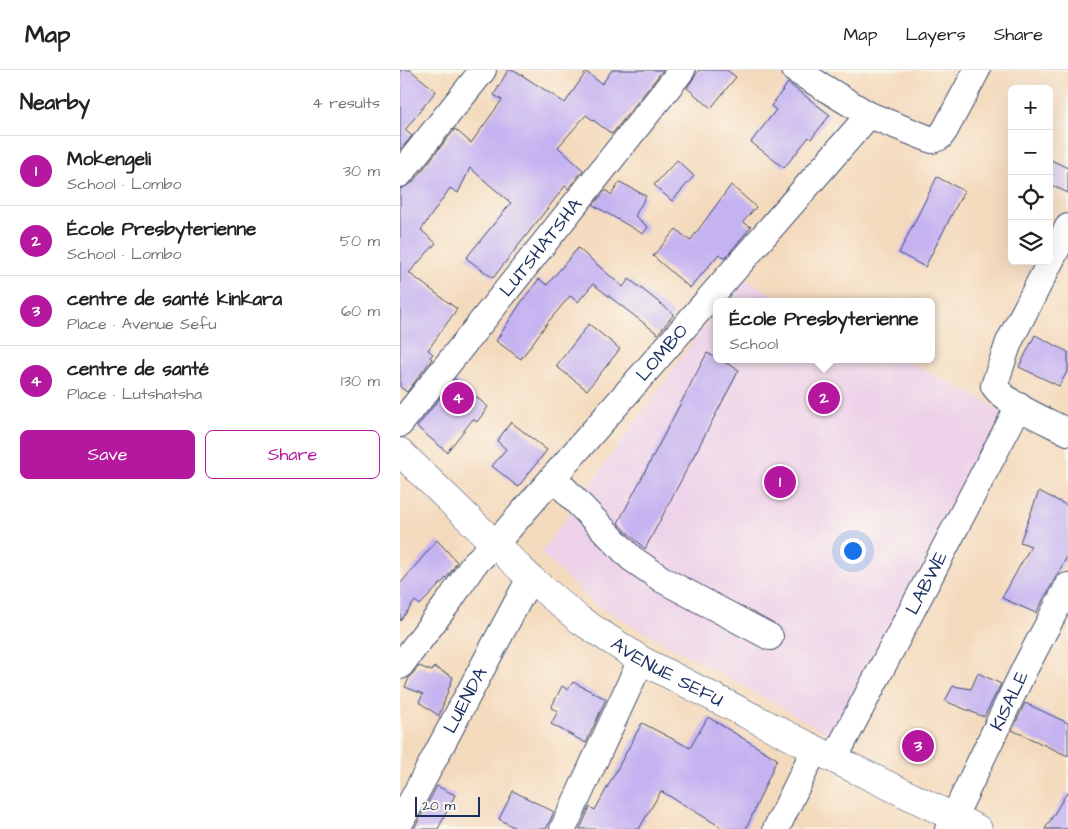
<!DOCTYPE html>
<html lang="en">
<head>
<meta charset="utf-8">
<style>
	:root { --surface:#fff; --page:#f2f2f2; --text:#222; --muted:#767676; --line:#e0e0e0; --accent:#b5179e }
	body { margin:0; font-family:"Architects Daughter",sans-serif; background:var(--page); color:var(--text) }
	.controls { position:absolute; right:15px; top:15px; display:grid; overflow:hidden; border-radius:8px; box-shadow:0 5px 20px #0002 }
	.controls button { width:45px; height:45px; display:grid; place-items:center; padding:0; border:0; border-bottom:1px solid var(--line); background:var(--surface); color:var(--text); font:25px sans-serif }
	.scale { position:absolute; left:15px; bottom:12px; width:65px; box-sizing:border-box; padding-left:5px; border:2px solid #1b2f5e; border-top:0; font-size:14px; line-height:18px; white-space:nowrap; color:#1b2f5e; -webkit-text-stroke:4px #fbf7ec; paint-order:stroke }
	.you { position:absolute; left:452px; top:480px; width:18px; height:18px; margin:-12px; border:4px solid #fff; border-radius:50%; background:#1a73e8; box-shadow:0 0 0 8px #1a73e833 }
	.badge { display:grid; place-items:center; width:32px; height:32px; border-radius:50%; background:var(--accent); color:#fff; font-size:16px; font-weight:700 }
	.pin { position:absolute; translate:-50% -50%; border:2px solid #fff; box-shadow:0 1px 5px #0006 }
	.popup { position:absolute; left:313px; top:228px; width:222px; height:65px; box-sizing:border-box; display:grid; place-content:center; border-radius:8px; background:var(--surface); filter:drop-shadow(0 1px 4px #0005); font-size:16px; white-space:nowrap; color:var(--muted) }
	.popup b { font-size:19px; color:var(--text) }
	.popup::after { content:''; position:absolute; left:50%; top:100%; margin-left:-10px; border:10px solid transparent; border-top-color:var(--surface) }
	.list { margin:0; padding:0; list-style:none }
	h2 { display:flex; justify-content:space-between; align-items:center; height:65px; margin:0; padding:0 20px; font-size:21px }
	h2 small { font-size:16px; font-weight:400; color:var(--muted) }
	.list li { display:grid; grid-template-columns:32px 1fr auto; gap:15px; align-items:center; box-sizing:border-box; height:70px; padding:0 20px; border-top:1px solid var(--line) }
	.list b { display:block; font-size:19px; white-space:nowrap }
	.list p { margin:0; font-size:16px; white-space:nowrap; color:var(--muted) }
	.list em { font-size:16px; font-style:normal; color:var(--muted) }
	.actions { display:flex; gap:10px; padding:15px 20px }
	.actions a { flex:1; padding:11px 0; border:1px solid var(--accent); border-radius:8px; text-align:center; font-size:18px; color:var(--accent) }
	.actions .main { background:var(--accent); color:#fff }
	.icon { flex:none; width:28px; height:28px; fill:none; stroke:currentColor; stroke-width:2; stroke-linecap:round; stroke-linejoin:round }
	.map { position:relative; flex:none; width:668px; height:759px; overflow:hidden }
	header { display:flex; align-items:center; gap:30px; box-sizing:border-box; height:70px; padding:0 25px; background:var(--surface); border-bottom:1px solid var(--line) }
	header strong { font-size:24px }
	nav { display:flex; gap:28px; margin-inline-start:auto; font-size:18px }
	main { display:flex }
	aside { flex:1; background:var(--surface) }
	.map>svg:first-child { display:block }
	.built { fill:#edd1e9 }
	.building { fill:#c5b2f1 }
	.lines { fill:none; stroke-linecap:round; stroke-linejoin:round }
	.minor-casing { stroke:#3c496c; stroke-width:28 }
	.major-casing { stroke:#3c496c; stroke-width:29 }
	.minor { stroke:#fff; stroke-width:26 }
	.major { stroke:#fff; stroke-width:28 }
	.labels { text-anchor:middle; dominant-baseline:central; stroke-width:4; stroke-linejoin:round; paint-order:stroke }
	.street-label { font-size:19px; fill:#1b2f5e; stroke:#fbf7ec }
</style>
</head>
<body>
<header>
<strong>Map</strong>
<nav><a>Map</a><a>Layers</a><a>Share</a></nav>
</header>
<main>
<aside>
<h2>Nearby<small>4 results</small></h2>
<ul class="list">
<li><span class="badge">1</span><div><b>Mokengeli</b><p>School · Lombo</p></div><em>30 m</em></li>
<li><span class="badge">2</span><div><b>École Presbyterienne</b><p>School · Lombo</p></div><em>50 m</em></li>
<li><span class="badge">3</span><div><b>centre de santé kinkara</b><p>Place · Avenue Sefu</p></div><em>60 m</em></li>
<li><span class="badge">4</span><div><b>centre de santé</b><p>Place · Lutshatsha</p></div><em>130 m</em></li>
</ul>
<div class="actions"><a class="main">Save</a><a>Share</a></div>
</aside>
<div class="map">
<svg width="668" height="759" viewBox="0 0 668 759">
	<rect width="100%" height="100%" fill="#fbf7ec"/>
	<filter id="ink" filterUnits="userSpaceOnUse"><feTurbulence type="fractalNoise" baseFrequency=".02" numOctaves="2"/><feDisplacementMap in="SourceGraphic" scale="10" xChannelSelector="R" yChannelSelector="G"/><feConvolveMatrix kernelMatrix="1 2 1 2 8 2 1 2 1" color-interpolation-filters="sRGB"/></filter>
	<filter id="wash" filterUnits="userSpaceOnUse"><feTurbulence type="fractalNoise" baseFrequency=".0096" numOctaves="4" result="noise"/><feDisplacementMap in="SourceGraphic" scale="20" xChannelSelector="R" yChannelSelector="G"/><feGaussianBlur stdDeviation="1.12" result="paint"/><feColorMatrix in="noise" values="0 0 0 0 0 0 0 0 0 0 0 0 0 0 0 0 0 1.4 0 .05"/><feComposite in="paint" operator="in"/></filter>
	<g filter="url(#wash)">
		<rect width="100%" height="100%" fill="#f4dabd"/>
		<g class="built">
			<polygon points="340,207 388,232 323,232"/>
			<polygon points="316,240 316,289 502,289 604,341 433,666 194,534 141,483"/>
		</g>
		<g id="blocks">
			<g class="building">
				<polygon points="0,0 10,0 36,21 5,60 12,66 0,80"/>
				<polygon points="108,0 114,0 165,33 186,2 202,14 212,0 263,0 212,64 186,45 158,77 183,100 168,119 165,116 93,208 66,188 111,133 70,98 58,123 50,118 21,160 36,173 9,203 57,239 28,280 33,284 30,287 32,289 7,322 0,317 0,119 12,113 55,59 71,73 102,30 94,25"/>
				<polygon points="299,0 327,0 336,7 311,38 287,18"/>
				<polygon points="388,13 430,45 411,69 409,67 384,98 351,72 376,40 371,36"/>
				<polygon points="649,89 668,98 668,123 649,114"/>
				<polygon points="277,90 294,106 272,131 254,115"/>
				<polygon points="537,107 564,121 525,197 499,183"/>
				<polygon points="220,112 246,126 235,146 248,157 243,164 193,135 206,120 211,125"/>
				<polygon points="331,115 356,137 343,152 351,157 325,188 319,184 290,218 253,186 276,159 290,171"/>
				<polygon points="178,178 223,217 229,209 274,244 258,264 193,214 178,232 170,226 148,252 121,289 96,271 122,231 139,209 147,215"/>
				<polygon points="189,254 220,279 187,320 156,296"/>
				<polygon points="635,265 668,282 668,300 659,316 619,297"/>
				<polygon points="307,283 339,300 245,479 218,453"/>
				<polygon points="55,309 88,337 77,352 73,349 47,382 17,357"/>
				<polygon points="111,352 147,380 118,417 92,396 106,379 97,371"/>
				<polygon points="639,421 668,436 668,485 636,543 602,528 631,476 620,472"/>
				<polygon points="37,470 57,492 48,506 20,535 15,531 0,551 0,514"/>
				<polygon points="19,596 32,601 34,597 53,607 39,646 19,632 23,624 5,617 9,608"/>
				<polygon points="578,603 601,614 584,647 545,631 553,616 571,619"/>
				<polygon points="173,612 206,629 186,673 151,654 158,641 151,638 162,616 168,620"/>
				<polygon points="625,633 668,653 668,686 612,660"/>
				<polygon points="308,647 377,689 346,759 324,759 261,721 239,759 180,759 190,737 195,740 242,653 290,678"/>
				<polygon points="37,716 55,725 38,759 14,759"/>
				<polygon points="113,721 154,742 146,759 117,759 99,749"/>
				<polygon points="668,721 668,759 645,759"/>
			</g>
		</g>
	</g>
	<g filter="url(#ink)">
		<use href="#blocks" fill-opacity="0" stroke="#3c496c" stroke-width="1"/>
		<g class="lines">
			<defs>
				<g id="minor">
					<polyline points="395,0 469,45 532,70 540,67 545,60 577,0"/>
					<polyline points="0,104 83,0"/>
					<path d="M 668,157 L 609,272 L 594,316 C 607,335 647,351 668,362"/>
					<path id="s1" d="M 0,354 L 282,0"/>
					<polyline points="153,407 231,488 263,510 370,567"/>
					<path id="s2" d="M 0,596 L 50,530 L 74,494 L 96,473 L 469,45"/>
					<path id="s3" d="M 434,689 L 619,336"/>
					<path id="s4" d="M 0,753 L 130,508"/>
					<polyline points="163,759 241,590"/>
					<polyline points="376,759 415,679"/>
					<path id="s5" d="M 548,759 L 624,600 L 668,516"/>
				</g>
				<g id="major">
					<path id="s6" d="M 0,382 L 130,508 L 180,550 L 241,590 L 434,689 L 578,759"/>
				</g>
			</defs>
			<use href="#minor" class="minor-casing"/>
			<use href="#major" class="major-casing"/>
			<use href="#minor" class="minor"/>
			<use href="#major" class="major"/>
		</g>
	</g>
	<g class="labels">
		<g class="street-label">
			<text stroke="none"><textPath href="#s1" startOffset="226">LUTSHATSHA</textPath></text>
			<text stroke="none"><textPath href="#s2" startOffset="409">LOMBO</textPath></text>
			<text stroke="none"><textPath href="#s3" startOffset="199">LABWE</textPath></text>
			<text stroke="none"><textPath href="#s6" startOffset="348">AVENUE SEFU</textPath></text>
			<text stroke="none"><textPath href="#s4" startOffset="139">LUENDA</textPath></text>
			<text stroke="none"><textPath href="#s5" startOffset="142">KISALE</textPath></text>
		</g>
	</g>
</svg>
<div class="controls">
<button>+</button>
<button>−</button>
<button><svg class="icon" aria-label="locate" viewBox="0 0 24 24"><circle cx="12" cy="12" r="6"/><path d="M12 2v4M12 18v4M2 12h4M18 12h4"/></svg></button>
<button><svg class="icon" aria-label="layers" viewBox="0 0 24 24"><path d="M12 4l9 5-9 5-9-5zM3 14l9 5 9-5"/></svg></button>
</div>
<div class="scale">20 m</div>
<div class="you"></div>
<div class="pin badge" style="left:380px;top:412px">1</div>
<div class="pin badge" style="left:424px;top:328px">2</div>
<div class="popup"><b>École Presbyterienne</b>School</div>
<div class="pin badge" style="left:518px;top:676px">3</div>
<div class="pin badge" style="left:58px;top:328px">4</div>
</div>
</main>
</body>
</html>
